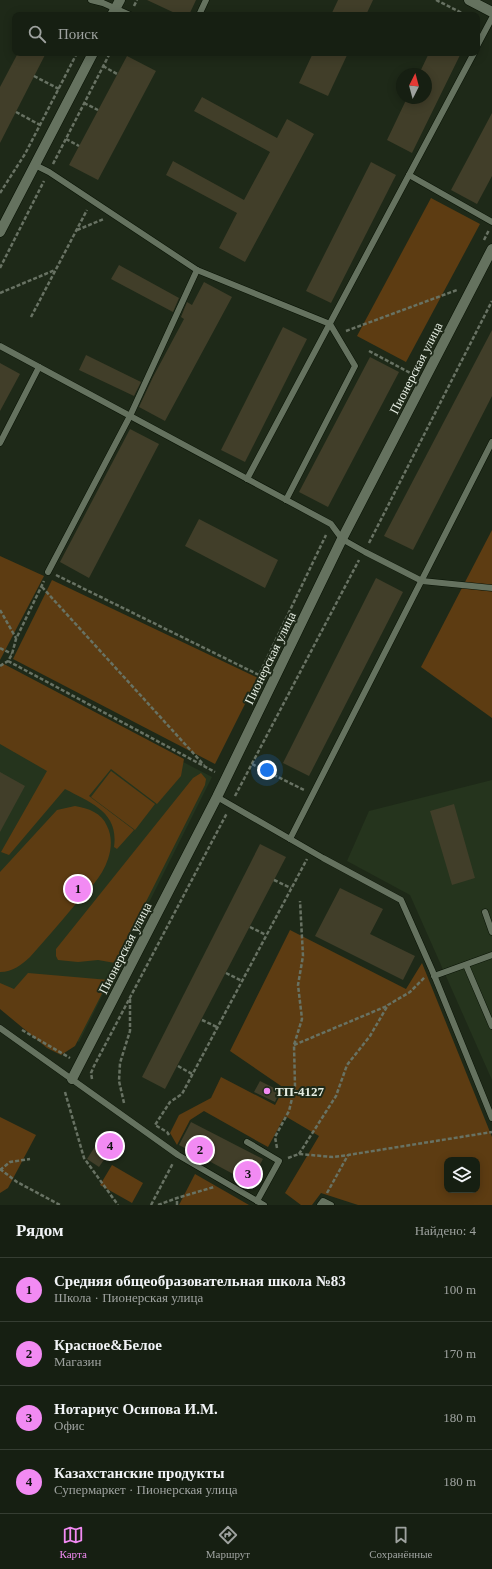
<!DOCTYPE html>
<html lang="ru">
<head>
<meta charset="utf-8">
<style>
	:root { --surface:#161f12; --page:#232c20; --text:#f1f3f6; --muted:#9ea29f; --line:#353d32; --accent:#f28af3 }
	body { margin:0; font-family:"Times New Roman",serif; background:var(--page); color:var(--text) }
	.controls { position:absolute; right:12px; bottom:12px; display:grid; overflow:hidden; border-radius:8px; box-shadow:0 2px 10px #0003 }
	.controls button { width:36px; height:36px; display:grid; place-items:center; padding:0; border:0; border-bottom:1px solid var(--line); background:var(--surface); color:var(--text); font:20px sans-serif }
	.compass { position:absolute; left:396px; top:68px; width:36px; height:36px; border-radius:50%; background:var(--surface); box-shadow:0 2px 10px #0003; rotate:6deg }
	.you { position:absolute; left:267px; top:770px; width:14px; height:14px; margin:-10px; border:3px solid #fff; border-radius:50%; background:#1a73e8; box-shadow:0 0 0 6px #1a73e833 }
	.badge { display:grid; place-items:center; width:26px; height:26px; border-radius:50%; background:var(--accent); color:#111; font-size:13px; font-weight:700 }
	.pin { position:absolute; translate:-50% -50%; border:2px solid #fff; box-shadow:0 1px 4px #0006 }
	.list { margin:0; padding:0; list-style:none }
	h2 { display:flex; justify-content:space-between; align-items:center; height:52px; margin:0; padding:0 16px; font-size:17px }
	h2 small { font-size:13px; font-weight:400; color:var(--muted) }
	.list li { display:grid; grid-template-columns:26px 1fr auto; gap:12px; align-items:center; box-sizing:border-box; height:64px; padding:0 16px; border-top:1px solid var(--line) }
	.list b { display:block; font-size:15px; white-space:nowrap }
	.list p { margin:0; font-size:13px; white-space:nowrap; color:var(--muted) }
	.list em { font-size:13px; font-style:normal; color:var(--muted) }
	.icon { flex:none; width:22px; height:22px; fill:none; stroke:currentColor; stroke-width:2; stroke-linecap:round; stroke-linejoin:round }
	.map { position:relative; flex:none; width:492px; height:1205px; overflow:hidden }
	.search { position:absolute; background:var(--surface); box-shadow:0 2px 10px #0003; left:12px; right:12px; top:12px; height:44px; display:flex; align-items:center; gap:10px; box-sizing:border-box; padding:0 14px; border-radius:8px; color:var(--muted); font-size:15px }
	.sheet { height:308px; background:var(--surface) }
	nav { display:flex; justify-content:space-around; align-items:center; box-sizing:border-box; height:56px; border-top:1px solid var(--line); background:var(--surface); font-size:11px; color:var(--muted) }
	nav a { display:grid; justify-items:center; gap:2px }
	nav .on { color:var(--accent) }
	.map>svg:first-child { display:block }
	.built { fill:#25341d }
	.green { fill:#5d3c12; fill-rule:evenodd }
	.building { fill:#413e29 }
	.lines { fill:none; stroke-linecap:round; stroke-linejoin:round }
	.service-casing { stroke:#081204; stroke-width:7 }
	.minor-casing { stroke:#081204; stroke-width:11 }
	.tertiary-casing { stroke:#081204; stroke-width:11 }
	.path { stroke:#687263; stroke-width:2.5; stroke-dasharray:4 2; stroke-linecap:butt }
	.service { stroke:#65725f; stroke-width:6 }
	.minor { stroke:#65725f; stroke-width:10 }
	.tertiary { stroke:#65725f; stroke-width:10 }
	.poi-dot { fill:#f28af3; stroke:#1e2918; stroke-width:1.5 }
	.labels { text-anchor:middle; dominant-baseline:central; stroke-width:4; stroke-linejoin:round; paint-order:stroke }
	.street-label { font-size:13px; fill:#e6eee3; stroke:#1e2918 }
	.poi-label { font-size:13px; font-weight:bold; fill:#e6eee3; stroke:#1e2918; text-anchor:start }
</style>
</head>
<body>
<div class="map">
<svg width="492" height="1205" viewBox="0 0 492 1205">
	<rect width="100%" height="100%" fill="#1e2918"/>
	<g class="built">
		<polygon points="0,667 212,777 79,1042 0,1001"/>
		<polygon points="492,780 492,1080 410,895 347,861 369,811"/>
	</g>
	<g class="green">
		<polygon points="431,198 480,224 406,362 357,336"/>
		<polygon points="492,530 492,718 421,667"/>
		<polygon points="0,556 44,576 0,660"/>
		<polygon points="52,580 258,678 215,764 13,659"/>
		<path d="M 2,663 L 184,759 L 181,776 L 157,804 L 111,769 L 89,796 L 134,830 L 117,849 L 114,847 C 119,812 91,803 65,789 L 9,855 L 1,852 L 47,771 L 0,744 L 0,668 Z"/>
		<polygon points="111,771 155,804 135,830 91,797"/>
		<polygon points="201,773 206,779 205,785 115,963 98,960 78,962 58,960 56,956 56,949 193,778"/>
		<path d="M 75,806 C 88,808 102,813 107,826 C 112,836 112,848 108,859 C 102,878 87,891 74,906 C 60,923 45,940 30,957 C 21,965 13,972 0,972 L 0,872 L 57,810 Z"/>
		<path d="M 290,930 L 406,989 L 422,963 L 492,1137 L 492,1205 L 358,1205 L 321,1193 L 312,1205 L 301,1205 L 285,1193 L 319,1136 L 285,1116 L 268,1147 L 204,1111 L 190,1120 L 177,1145 L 170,1133 L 179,1115 L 211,1098 L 221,1077 L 275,1105 L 284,1088 L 230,1051 ZM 447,1160 L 477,1160 L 477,1190 L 447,1190 Z"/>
		<polygon points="28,973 109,980 75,1046 61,1055 47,1048 0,1009 0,983 14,989"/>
		<polygon points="0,1117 36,1135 8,1188 0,1193"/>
		<polygon points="112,1165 143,1183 132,1203 100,1185"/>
		<polygon points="195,1174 249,1205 179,1205"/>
	</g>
	<g class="building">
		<polygon points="147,0 196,0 189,15 179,15"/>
		<polygon points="338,0 373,0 366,15 331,15"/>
		<polygon points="18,53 46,53 0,143 0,87"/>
		<polygon points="313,53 348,53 328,96 299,83"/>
		<polygon points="429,53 461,53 412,153 387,140 407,98 426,98 426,74 419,74"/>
		<polygon points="127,56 156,71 98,180 69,165"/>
		<polygon points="202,97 277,138 287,119 314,134 245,262 219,248 237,213 166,175 173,161 244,200 270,152 194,111"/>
		<polygon points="492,113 492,176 477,204 451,190"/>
		<polygon points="371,162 396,175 331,303 306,291"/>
		<polygon points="119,265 179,298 173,312 111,279"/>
		<polygon points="204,282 232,297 165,421 139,407 153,377 184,319 181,317 187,302 192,305"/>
		<polygon points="283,327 307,339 245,462 221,450"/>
		<polygon points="492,330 492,396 413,550 384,536"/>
		<polygon points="86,355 141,382 134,396 79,370"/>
		<polygon points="370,357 399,372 328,507 299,492"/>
		<polygon points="0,363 20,374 0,411"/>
		<polygon points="130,429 159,444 89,578 60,562"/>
		<polygon points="199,519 278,560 265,588 185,546"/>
		<polygon points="376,578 403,592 309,776 283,763"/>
		<polygon points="0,772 25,786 0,832"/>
		<polygon points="454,804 475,878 452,885 430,811"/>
		<polygon points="260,844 286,857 165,1089 142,1077"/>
		<polygon points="340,888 383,909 370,934 415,956 403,980 315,936"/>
		<polygon points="260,1081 280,1091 275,1102 254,1092"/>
		<polygon points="191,1122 263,1159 250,1183 179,1145"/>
		<polygon points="96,1145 108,1154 99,1167 87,1159"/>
	</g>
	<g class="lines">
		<defs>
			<g id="service">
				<polyline points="91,0 103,3 130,15"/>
				<polyline points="199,15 206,0"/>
				<polyline points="477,46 492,18"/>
				<polyline points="35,165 49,172 197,270 330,324 355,366 286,500"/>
				<polyline points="409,175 492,222"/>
				<polyline points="0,346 331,524 342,539 365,552 422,581 492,588"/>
				<polyline points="0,443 39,367"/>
				<polyline points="247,479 474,53"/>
				<polyline points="48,572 130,416 197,270"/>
				<polyline points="217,797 323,858 401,900 432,970 492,1118"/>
				<polyline points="290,839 492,442"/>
				<polyline points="485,912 492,932"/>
				<polyline points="466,965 492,1026"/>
				<polyline points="434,976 492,955"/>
				<polyline points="0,1028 178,1155 264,1205"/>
				<polyline points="247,1142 279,1161 257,1201"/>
				<polyline points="320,1205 323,1201 331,1205"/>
			</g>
			<g id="minor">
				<polyline points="112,15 120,0"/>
				<polyline points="0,232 93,53"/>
				<polyline points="72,1079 217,797 342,539 492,249"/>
			</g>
			<polyline id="tertiary" points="469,0 492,12"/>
		</defs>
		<use href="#service" class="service-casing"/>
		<use href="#minor" class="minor-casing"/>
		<use href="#tertiary" class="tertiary-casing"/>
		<g class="path">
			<polyline points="436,0 466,15"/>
			<polyline points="134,6 137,0"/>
			<polyline points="103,66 117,74"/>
			<polyline points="34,76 59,89"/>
			<polyline points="84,103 98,110"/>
			<polyline points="16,112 40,125"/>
			<polyline points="66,139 79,146"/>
			<polyline points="53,164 110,53"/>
			<polyline points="0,193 25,154 77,53"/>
			<polyline points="77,230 104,219"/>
			<polyline points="484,240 489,230"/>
			<polyline points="0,268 44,181"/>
			<polyline points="0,293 55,270"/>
			<polyline points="31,317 87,210"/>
			<polyline points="346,331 457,290"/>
			<polyline points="369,351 414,375"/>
			<polyline points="369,543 492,301"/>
			<polyline points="56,575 259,675 326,535"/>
			<polyline points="42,587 204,765"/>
			<polyline points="0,610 16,638"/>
			<polyline points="0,648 12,654"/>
			<polyline points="8,661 215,772"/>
			<polyline points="0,666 8,661 12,654 16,639 44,581"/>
			<polyline points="252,764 304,790"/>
			<polyline points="235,796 359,560"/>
			<polyline points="274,880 291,888"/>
			<polyline points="250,927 266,935"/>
			<polyline points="226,973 242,981"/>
			<polyline points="202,1020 217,1027"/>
			<polyline points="22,1030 70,1058"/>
			<polyline points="294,1045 387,1006"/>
			<polyline points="178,1066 192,1074"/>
			<polyline points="92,1079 91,1073 94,1066 227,813"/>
			<polyline points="65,1092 84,1158 118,1205"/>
			<polyline points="124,1103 119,1081 120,1063 130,1031 130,997"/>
			<polyline points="169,1135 167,1132 155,1125 170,1102 182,1094 307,859"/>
			<polyline points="277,1148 275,1137 289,1111 295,1086 294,1045 302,1019 298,985 303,956 300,901"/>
			<polyline points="299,1154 336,1096 347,1065 370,1036 388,1005 410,992 425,977"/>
			<polyline points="288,1158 299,1154 333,1157 348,1155 492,1132"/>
			<polyline points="0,1169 17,1182 60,1205"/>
			<polyline points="0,1170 10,1162 30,1159"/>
			<polyline points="327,1193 348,1155"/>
			<polyline points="151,1205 173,1163"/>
			<polyline points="158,1205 177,1198 214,1187"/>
			<polyline points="177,1205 177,1198"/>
		</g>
		<use href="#service" class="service"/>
		<use href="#minor" class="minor"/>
		<use href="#tertiary" class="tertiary"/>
	</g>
	<circle class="poi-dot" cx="267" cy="1091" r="4"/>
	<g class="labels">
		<g class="street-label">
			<text transform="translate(416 368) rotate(-63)">Пионерская улица</text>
			<text transform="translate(270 658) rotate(-64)">Пионерская улица</text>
			<text transform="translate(125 948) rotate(-63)">Пионерская улица</text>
		</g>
		<g class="poi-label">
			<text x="275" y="1091">ТП-4127</text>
		</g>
	</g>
</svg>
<div class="controls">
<button><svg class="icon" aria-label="layers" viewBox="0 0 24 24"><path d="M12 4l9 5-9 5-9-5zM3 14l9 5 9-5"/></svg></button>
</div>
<svg class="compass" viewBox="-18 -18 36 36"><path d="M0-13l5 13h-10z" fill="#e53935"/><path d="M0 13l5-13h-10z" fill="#9ea29f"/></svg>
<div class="you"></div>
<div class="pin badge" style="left:78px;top:889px">1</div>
<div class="pin badge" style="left:200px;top:1150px">2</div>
<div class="pin badge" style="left:248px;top:1174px">3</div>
<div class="pin badge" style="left:110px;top:1146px">4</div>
<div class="search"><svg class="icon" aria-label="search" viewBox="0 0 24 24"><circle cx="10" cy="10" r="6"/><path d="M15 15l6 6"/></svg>Поиск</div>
</div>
<section class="sheet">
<h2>Рядом<small>Найдено: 4</small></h2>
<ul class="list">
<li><span class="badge">1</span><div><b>Средняя общеобразовательная школа №83</b><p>Школа · Пионерская улица</p></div><em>100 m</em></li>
<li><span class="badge">2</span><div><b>Красное&amp;Белое</b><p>Магазин</p></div><em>170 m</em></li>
<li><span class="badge">3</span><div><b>Нотариус Осипова И.М.</b><p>Офис</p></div><em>180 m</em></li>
<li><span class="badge">4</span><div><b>Казахстанские продукты</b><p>Супермаркет · Пионерская улица</p></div><em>180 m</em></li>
</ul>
</section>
<nav>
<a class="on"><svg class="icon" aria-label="map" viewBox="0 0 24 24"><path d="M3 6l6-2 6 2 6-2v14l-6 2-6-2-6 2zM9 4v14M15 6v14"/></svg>Карта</a>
<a><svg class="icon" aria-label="directions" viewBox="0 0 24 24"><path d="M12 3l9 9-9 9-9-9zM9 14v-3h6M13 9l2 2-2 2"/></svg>Маршрут</a>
<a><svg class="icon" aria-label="saved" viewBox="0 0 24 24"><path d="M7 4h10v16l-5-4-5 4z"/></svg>Сохранённые</a>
</nav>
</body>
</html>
